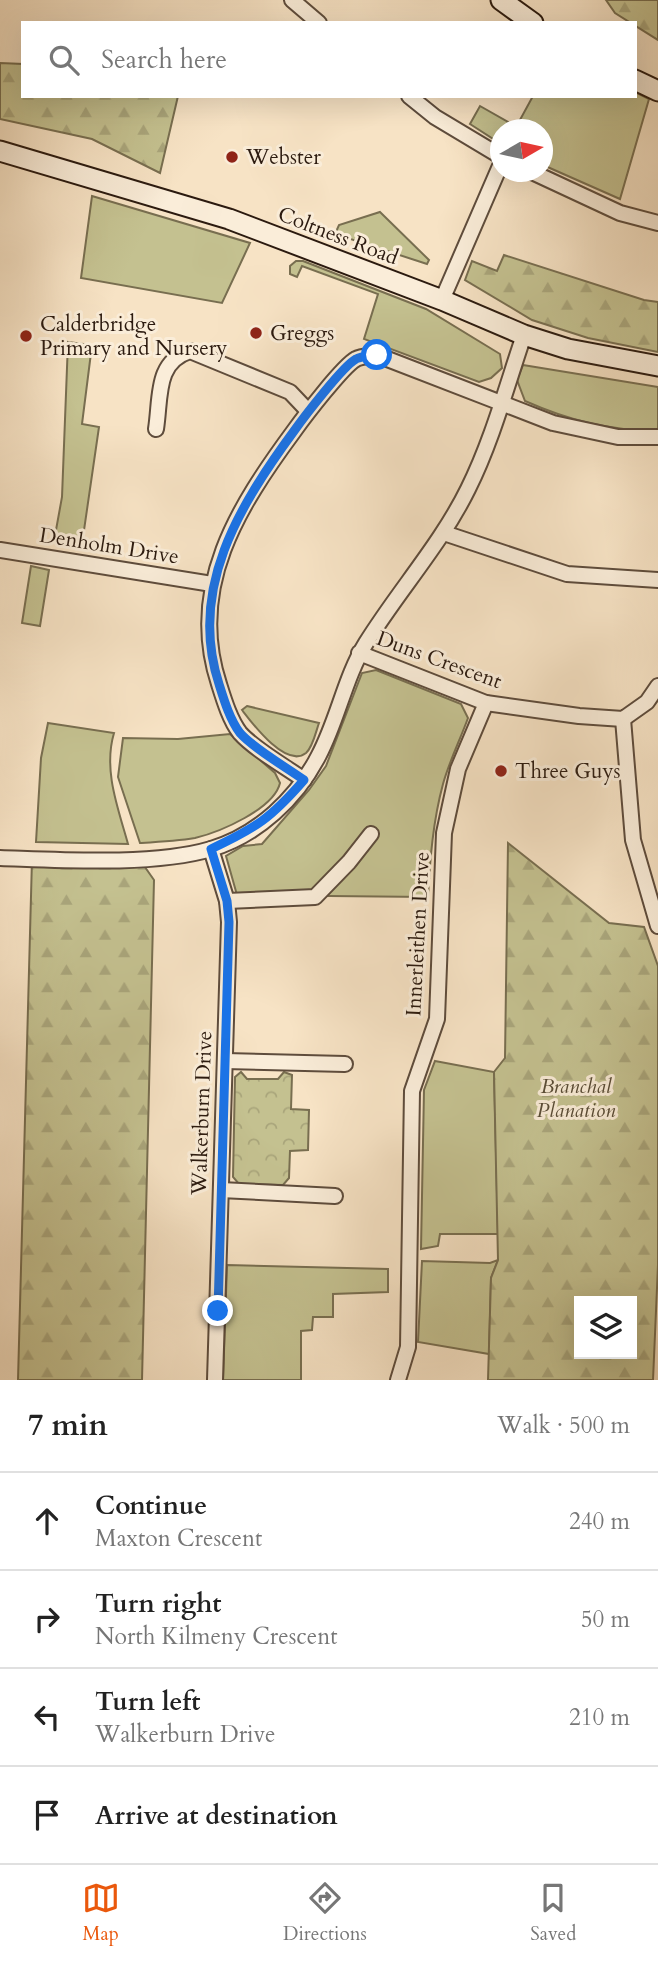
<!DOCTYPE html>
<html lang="en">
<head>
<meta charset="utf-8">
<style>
	:root { --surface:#fff; --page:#f6f6f6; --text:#222; --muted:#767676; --line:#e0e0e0; --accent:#ea580c }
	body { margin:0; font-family:Cardo,serif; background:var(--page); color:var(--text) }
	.controls { position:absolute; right:21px; bottom:21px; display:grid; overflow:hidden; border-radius:0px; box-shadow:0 7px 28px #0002 }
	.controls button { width:63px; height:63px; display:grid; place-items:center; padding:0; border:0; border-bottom:2px solid var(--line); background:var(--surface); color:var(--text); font:35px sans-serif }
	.compass { position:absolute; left:490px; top:119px; width:63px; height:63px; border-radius:50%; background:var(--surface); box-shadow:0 7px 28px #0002; rotate:81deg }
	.stop { position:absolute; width:21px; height:21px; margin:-16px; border:5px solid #1a73e8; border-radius:50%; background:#fff }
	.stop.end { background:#1a73e8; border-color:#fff; box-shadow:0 2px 7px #0008 }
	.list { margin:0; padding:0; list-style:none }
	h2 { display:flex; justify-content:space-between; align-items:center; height:91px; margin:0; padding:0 28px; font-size:30px }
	h2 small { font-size:23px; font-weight:400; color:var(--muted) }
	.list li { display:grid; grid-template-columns:46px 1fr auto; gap:21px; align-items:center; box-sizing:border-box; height:98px; padding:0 28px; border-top:2px solid var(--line) }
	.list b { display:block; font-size:26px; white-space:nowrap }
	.list p { margin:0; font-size:23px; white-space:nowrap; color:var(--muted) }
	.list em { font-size:23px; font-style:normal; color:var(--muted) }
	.icon { flex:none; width:38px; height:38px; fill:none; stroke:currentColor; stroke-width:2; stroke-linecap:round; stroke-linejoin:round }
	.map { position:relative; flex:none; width:658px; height:1380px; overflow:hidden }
	.search { position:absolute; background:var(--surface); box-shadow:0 7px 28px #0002; left:21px; right:21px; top:21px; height:77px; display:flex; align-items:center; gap:18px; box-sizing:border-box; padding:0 24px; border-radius:0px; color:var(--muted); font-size:26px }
	.sheet { height:483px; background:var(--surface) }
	nav { display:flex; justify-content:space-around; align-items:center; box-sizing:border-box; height:98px; border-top:2px solid var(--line); background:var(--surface); font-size:19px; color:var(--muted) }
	nav a { display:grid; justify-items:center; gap:4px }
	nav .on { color:var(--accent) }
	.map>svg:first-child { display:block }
	.green { fill:#c4c190; stroke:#786e50; stroke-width:2 }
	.forest { fill:url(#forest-firs); stroke:#786e50; stroke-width:2; fill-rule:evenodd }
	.park { fill:url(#park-crowns); stroke:#786e50; stroke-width:2 }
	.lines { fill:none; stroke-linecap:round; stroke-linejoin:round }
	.street-casing { stroke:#5e4c3c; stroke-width:18 }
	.secondary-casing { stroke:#2b1a0f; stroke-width:23 }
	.street { stroke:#faedd9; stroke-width:14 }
	.secondary { stroke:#faedd9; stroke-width:19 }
	.route { stroke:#1a73e8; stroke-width:9 }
	.poi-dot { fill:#8f2418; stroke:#faedd9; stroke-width:2.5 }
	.labels { text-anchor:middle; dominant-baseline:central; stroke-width:6; stroke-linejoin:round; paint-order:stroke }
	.poi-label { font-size:21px; fill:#2b1a0f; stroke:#faedd9; text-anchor:start }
	.street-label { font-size:21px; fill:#2b1a0f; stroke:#faedd9 }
	.park-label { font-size:21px; font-style:italic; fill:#594c36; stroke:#faedd9 }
</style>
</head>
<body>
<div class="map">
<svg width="658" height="1380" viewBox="0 0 658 1380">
	<defs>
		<pattern id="forest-firs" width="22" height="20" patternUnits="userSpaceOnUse" patternTransform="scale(1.75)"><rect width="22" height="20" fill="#c4c190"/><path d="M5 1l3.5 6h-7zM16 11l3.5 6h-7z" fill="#a9a57b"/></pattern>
		<pattern id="park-crowns" width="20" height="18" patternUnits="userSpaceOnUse" patternTransform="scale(1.75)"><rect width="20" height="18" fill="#c4c190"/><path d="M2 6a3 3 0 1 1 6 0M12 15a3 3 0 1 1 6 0" fill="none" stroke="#a9a57b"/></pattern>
	</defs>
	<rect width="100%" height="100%" fill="#f7e3c5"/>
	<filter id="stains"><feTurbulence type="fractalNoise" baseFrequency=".00286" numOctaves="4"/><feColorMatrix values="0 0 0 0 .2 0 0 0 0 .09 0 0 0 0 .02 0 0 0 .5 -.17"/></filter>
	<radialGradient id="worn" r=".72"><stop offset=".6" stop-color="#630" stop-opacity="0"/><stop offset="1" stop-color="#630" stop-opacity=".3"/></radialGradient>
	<g class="green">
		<polygon points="635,92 649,99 620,199 543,165 542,130 515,129 533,96 635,96"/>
		<polygon points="480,106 508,122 505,129 500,130 498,142 470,124"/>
		<polygon points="92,196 250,243 222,303 81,278"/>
		<polygon points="380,212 429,260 427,264 335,234 339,225"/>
		<polygon points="303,261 426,309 500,354 502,368 491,378 479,382 364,339 378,294 302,266 297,277 290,274 290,266 296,261"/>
		<polygon points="68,342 92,345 82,424 99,427 82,544 54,541 62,497"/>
		<path d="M 523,365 L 658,387 L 658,432 C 607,429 572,422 525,401 L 517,380 Z"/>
		<polygon points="31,566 49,570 40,626 22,623"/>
		<path d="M 376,670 L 461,704 L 468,718 C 460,740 449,762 443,784 C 433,821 430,859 428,897 L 237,895 L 226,856 L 243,846 L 262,844 L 309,790 L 326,766 L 362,673 Z"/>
		<path d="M 247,706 L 319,723 C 316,731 313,747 306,753 C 286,769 252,723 242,710 Z"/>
		<path d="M 48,723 L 114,733 C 103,770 118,808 128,844 L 36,842 L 41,758 Z"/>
		<path d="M 230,734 L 275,773 L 280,783 C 274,809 220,832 195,838 C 177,841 158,842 140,843 L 118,777 L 123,738 L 178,739 Z"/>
		<polygon points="435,1061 494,1072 498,1234 440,1234 438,1246 421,1249 424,1090"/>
		<polygon points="498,1260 491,1278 489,1354 418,1342 422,1261 490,1263"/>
		<polygon points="227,1265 388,1269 388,1292 333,1294 333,1317 313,1317 312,1330 301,1331 301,1380 223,1380"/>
	</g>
	<g class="forest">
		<polygon points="606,0 658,0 658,40 615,13"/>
		<polygon points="0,63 23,64 23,96 178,96 160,173 92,139 0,119"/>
		<polygon points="504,255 644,300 658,302 658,352 588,338 532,320 465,280 472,261 497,271"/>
		<path d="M 508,843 L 609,923 L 644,927 L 658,966 L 658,1265 L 653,1380 L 488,1380 L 491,1278 L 498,1260 L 494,1072 L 505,1058 ZM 579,1301 L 632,1301 L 632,1354 L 579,1354 Z"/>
		<polygon points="32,859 140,860 154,880 142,1380 18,1380"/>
	</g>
	<polygon class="park" points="241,1072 247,1079 278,1079 284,1072 292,1075 291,1109 309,1110 308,1150 290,1151 289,1178 283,1185 239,1184 233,1177 235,1077"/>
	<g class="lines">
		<defs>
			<g id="street">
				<polyline points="292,0 319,23"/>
				<polyline points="409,96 435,117 500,156"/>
				<polyline points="532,172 620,213 658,223"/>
				<polyline points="442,300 500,166"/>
				<path d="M 156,429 C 161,397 155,362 190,351 L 290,392 L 308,411"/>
				<polyline points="444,533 567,574 658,580"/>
				<polyline points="0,550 212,584"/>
				<polyline points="359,653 486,703 579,716 623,719 647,702 658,686"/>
				<polyline points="623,719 633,840 658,926"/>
				<path d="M 304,780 C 286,767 254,749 240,733 C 230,720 224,700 219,684 C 187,587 238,507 294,431 C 304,417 343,366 356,359 C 361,356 371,356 377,355 L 553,423 L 618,437 L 658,437"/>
				<polyline points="211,849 227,901 229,922 215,1380"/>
				<path d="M 0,858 C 60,860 154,866 211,849 C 258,835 297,798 319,755 C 338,719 345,677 366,643 C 399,590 441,544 468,489 C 492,441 507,385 524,335"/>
				<polyline points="227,901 315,897 349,862 371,834"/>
				<polyline points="225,1061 345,1064"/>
				<polyline points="221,1190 335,1196"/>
				<polyline points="398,1380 408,1347 412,1091 437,1019 444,833 458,769 486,703"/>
			</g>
			<g id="secondary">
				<polyline points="501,0 533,23"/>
				<polyline points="635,80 658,91"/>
				<polyline points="0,151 229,219 442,300 524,335 568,349 658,366"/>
			</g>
		</defs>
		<use href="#street" class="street-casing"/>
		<use href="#secondary" class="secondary-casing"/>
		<use href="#street" class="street"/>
		<use href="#secondary" class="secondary"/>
	</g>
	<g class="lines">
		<path class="route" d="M 218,1311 L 229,922 L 227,901 L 211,849 C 256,828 271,818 304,780 C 286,767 254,749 240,733 C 230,720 224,700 219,684 C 188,589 239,506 294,431 C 304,417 343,366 356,359 C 361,356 371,356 377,355"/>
	</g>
	<g class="poi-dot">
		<circle cx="232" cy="157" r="7"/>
		<circle cx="256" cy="333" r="7"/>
		<circle cx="26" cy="336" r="7"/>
		<circle cx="501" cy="771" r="7"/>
	</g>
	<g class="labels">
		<g class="poi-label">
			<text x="246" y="157">Webster</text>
			<text x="40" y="324">Calderbridge<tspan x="40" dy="24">Primary and Nursery</tspan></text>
			<text x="270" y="333">Greggs</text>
			<text x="515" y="771">Three Guys</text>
		</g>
		<g class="street-label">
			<text transform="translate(338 236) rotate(21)">Coltness Road</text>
			<text transform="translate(109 546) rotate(9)">Denholm Drive</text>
			<text transform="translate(439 660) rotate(20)">Duns Crescent</text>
			<text transform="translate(418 934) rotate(-87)">Innerleithen Drive</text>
			<text transform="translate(202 1113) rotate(-88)">Walkerburn Drive</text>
		</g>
		<g class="park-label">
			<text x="576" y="1086">Branchal<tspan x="576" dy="24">Planation</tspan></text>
		</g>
	</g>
	<rect width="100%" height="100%" filter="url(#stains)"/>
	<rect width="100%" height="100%" fill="url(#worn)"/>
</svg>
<div class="controls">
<button><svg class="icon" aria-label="layers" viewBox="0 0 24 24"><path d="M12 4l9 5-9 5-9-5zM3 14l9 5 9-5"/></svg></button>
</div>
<svg class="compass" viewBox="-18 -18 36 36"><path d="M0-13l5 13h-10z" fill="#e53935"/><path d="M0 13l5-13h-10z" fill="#767676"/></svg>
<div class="stop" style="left:377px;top:355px"></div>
<div class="stop end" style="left:218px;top:1311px"></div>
<div class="search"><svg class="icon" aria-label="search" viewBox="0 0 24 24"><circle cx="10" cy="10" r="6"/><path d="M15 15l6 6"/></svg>Search here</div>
</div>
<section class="sheet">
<h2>7 min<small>Walk · 500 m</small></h2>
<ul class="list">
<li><svg class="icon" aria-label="ahead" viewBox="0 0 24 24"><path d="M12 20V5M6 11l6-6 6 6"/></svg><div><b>Continue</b><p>Maxton Crescent</p></div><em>240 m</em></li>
<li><svg class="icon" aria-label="right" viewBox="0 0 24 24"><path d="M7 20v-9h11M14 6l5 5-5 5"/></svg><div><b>Turn right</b><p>North Kilmeny Crescent</p></div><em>50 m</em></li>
<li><svg class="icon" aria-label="left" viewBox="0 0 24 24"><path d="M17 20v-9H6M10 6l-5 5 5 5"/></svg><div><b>Turn left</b><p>Walkerburn Drive</p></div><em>210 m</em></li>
<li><svg class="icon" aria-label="arrive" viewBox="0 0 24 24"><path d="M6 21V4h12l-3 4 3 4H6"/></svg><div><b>Arrive at destination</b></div></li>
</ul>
</section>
<nav>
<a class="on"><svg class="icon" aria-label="map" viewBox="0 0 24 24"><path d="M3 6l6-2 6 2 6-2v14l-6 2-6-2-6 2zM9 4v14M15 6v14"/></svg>Map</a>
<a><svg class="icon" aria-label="directions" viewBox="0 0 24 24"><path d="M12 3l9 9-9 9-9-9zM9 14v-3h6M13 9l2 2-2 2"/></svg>Directions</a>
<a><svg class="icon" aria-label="saved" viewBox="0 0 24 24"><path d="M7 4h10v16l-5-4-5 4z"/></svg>Saved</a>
</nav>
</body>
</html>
